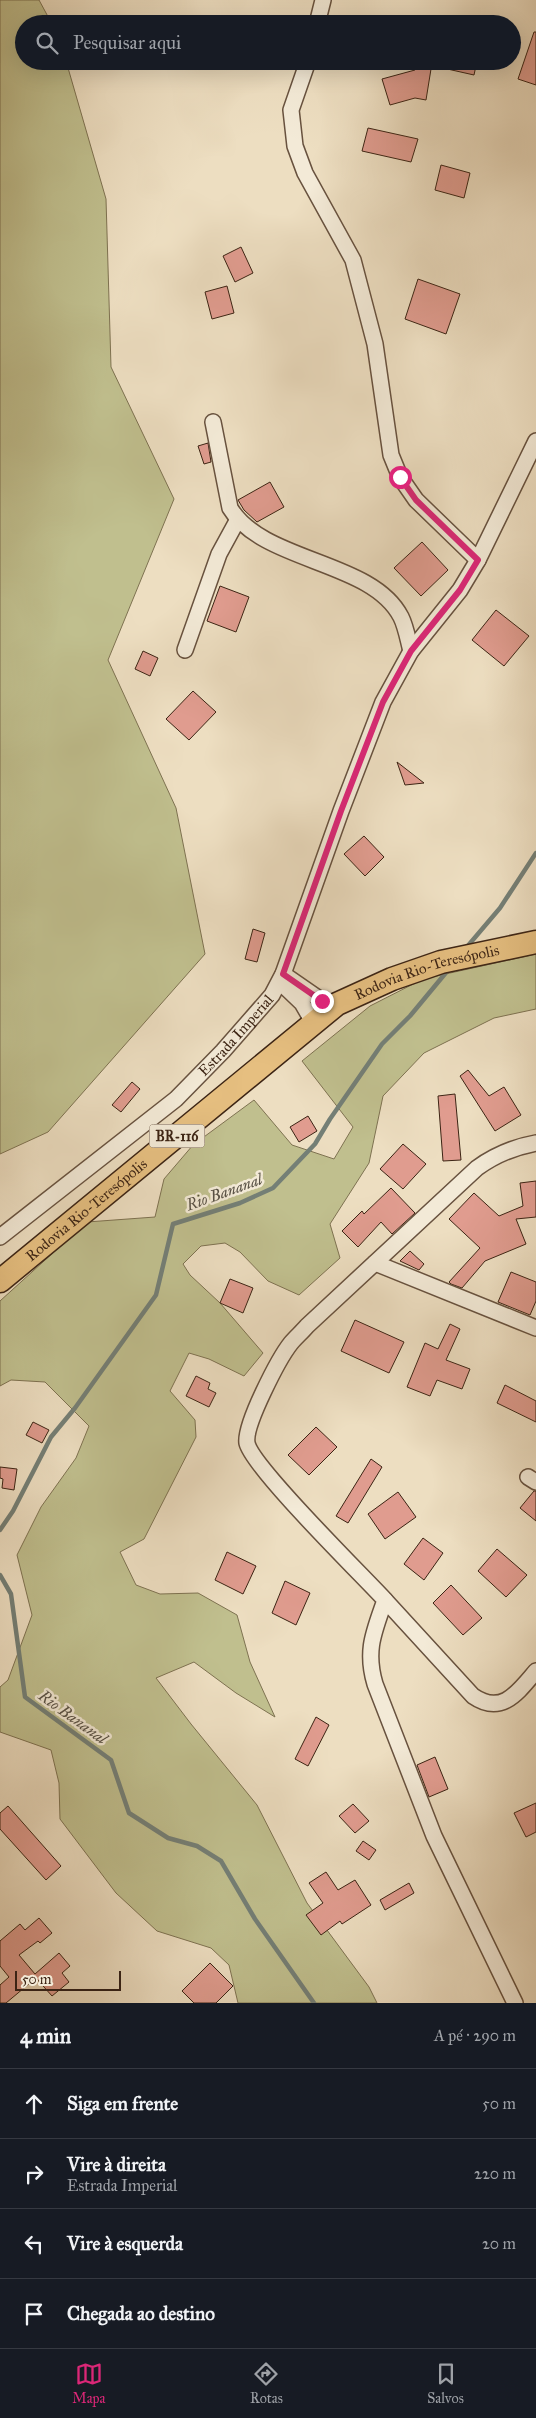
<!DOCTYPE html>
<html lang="pt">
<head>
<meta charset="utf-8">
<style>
	:root { --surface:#171b24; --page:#20242c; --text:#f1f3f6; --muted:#9ea1a6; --line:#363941; --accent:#db2777 }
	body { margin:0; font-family:"IM FELL Great Primer",serif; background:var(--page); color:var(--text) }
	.scale { position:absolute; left:15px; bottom:12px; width:106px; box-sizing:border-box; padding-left:5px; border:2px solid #3c2414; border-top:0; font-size:14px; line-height:18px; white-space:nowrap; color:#3c2414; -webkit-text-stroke:4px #f3ead7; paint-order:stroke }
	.stop { position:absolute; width:15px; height:15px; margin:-11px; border:4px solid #db2777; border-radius:50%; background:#fff }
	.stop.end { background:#db2777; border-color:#fff; box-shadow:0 1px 5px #0008 }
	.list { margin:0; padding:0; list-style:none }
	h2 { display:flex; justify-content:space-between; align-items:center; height:65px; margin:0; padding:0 20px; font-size:21px }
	h2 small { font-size:16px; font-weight:400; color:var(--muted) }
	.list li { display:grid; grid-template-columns:32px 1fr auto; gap:15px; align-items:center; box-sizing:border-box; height:70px; padding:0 20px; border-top:1px solid var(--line) }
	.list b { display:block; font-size:19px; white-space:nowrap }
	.list p { margin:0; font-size:16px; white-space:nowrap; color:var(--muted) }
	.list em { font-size:16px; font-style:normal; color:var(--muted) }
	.icon { flex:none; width:28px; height:28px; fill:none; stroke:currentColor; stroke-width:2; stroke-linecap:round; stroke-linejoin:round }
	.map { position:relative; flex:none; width:536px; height:2003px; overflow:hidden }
	.search { position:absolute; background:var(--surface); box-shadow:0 5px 20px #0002; left:15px; right:15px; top:15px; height:55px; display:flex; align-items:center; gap:12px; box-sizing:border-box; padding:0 18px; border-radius:28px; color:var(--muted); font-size:19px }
	.sheet { height:345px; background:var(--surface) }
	nav { display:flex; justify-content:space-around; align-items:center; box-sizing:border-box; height:70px; border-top:1px solid var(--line); background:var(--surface); font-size:14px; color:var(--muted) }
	nav a { display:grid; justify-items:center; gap:2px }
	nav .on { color:var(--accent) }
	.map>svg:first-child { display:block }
	.green { fill:#c0bf8e; stroke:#7e7251 }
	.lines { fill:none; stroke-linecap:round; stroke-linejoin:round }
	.stream { stroke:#747f76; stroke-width:4.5 }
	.building { fill:#e09c8f; stroke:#3c2414 }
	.minor-casing { stroke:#68523f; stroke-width:18 }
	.highway-casing { stroke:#3c2414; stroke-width:25 }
	.minor { stroke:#f3ead7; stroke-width:15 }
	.highway { stroke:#e6bf80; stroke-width:22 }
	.route { stroke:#db2777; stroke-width:6 }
	.labels { text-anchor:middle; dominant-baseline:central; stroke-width:5; stroke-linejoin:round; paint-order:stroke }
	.shield { fill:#f3ead7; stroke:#735f4e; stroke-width:1 }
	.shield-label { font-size:14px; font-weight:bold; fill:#3c2414 }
	.street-label { font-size:15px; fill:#3c2414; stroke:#f3ead7 }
	.water-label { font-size:16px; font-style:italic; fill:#585145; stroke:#f3ead7 }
</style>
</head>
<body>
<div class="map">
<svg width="536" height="2003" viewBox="0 0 536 2003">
	<rect width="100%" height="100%" fill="#eddec1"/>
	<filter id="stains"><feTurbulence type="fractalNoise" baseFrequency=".004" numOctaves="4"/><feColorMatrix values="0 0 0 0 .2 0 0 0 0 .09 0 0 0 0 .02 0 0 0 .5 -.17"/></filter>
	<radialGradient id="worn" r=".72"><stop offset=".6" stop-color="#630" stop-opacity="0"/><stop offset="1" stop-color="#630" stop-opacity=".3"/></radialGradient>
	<g class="green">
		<polygon points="0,0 39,0 52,24 24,24 24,61 66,61 106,199 111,367 174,499 108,660 176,808 205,954 48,1132 0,1154"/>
		<polygon points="536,954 536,1009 494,1018 424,1053 383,1096 369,1163 330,1224 340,1258 299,1295 268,1281 240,1252 225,1243 201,1246 183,1264 190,1275 220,1303 263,1353 244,1376 209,1359 189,1353 170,1391 195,1420 196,1437 144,1539 120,1552 136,1585 160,1594 198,1593 237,1615 250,1662 275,1717 236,1693 194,1662 156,1678 191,1724 257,1805 307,1903 369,1987 377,2003 238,2003 229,1965 211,1948 157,1931 116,1893 60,1819 59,1783 51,1750 0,1732 0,1687 8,1680 32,1615 17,1555 41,1507 76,1458 89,1426 45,1382 11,1380 0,1386 0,1301 87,1222 155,1217 164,1179 193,1145 254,1100 292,1145 334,1159 353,1127 302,1061 370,1006 423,979"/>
	</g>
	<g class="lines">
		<g class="stream">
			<polyline points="466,948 500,908 536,853"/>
			<polyline points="0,1530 13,1511 51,1437 75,1408 156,1295 173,1224 240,1203 273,1188 315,1144 330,1119 382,1044 410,1016 449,969"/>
			<polyline points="0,1575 11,1594 25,1697 111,1760 129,1813 168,1838 197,1846 221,1861 255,1919 314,2003"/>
		</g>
	</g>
	<g class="building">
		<polygon points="534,32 536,32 536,85 518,79"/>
		<polygon points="435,61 477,61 474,75 434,66"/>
		<polygon points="416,66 431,69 426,100 415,98 390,105 382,79 415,70"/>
		<polygon points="368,128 418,139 411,162 362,151"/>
		<polygon points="441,165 470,173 464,198 435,190"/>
		<polygon points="241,247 253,273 235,282 223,256"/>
		<polygon points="418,279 460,294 446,334 405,319"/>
		<polygon points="227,286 234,313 212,319 205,292"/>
		<polygon points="208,443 211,462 204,464 198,446"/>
		<polygon points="270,482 284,507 257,522 244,510 238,500"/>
		<polygon points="422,542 448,570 421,596 394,568"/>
		<polygon points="220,586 249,597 236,632 207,621"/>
		<polygon points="496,610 529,636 504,666 472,640"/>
		<polygon points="143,651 158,658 150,676 135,669"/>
		<polygon points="193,691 216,712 189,740 166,719"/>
		<polygon points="397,762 424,783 405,785"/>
		<polygon points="364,836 384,857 365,876 344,854"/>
		<polygon points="253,929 265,933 257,962 245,959"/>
		<polygon points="468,1070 489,1096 504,1087 521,1115 495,1131 460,1076"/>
		<polygon points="132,1082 140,1089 121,1112 112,1105"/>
		<polygon points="455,1094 461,1160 443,1161 438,1096"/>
		<polygon points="308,1116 317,1131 299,1142 290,1127"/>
		<polygon points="403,1144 426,1164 403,1189 380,1169"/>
		<polygon points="536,1181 536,1217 516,1219 526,1244 485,1261 462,1288 451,1284 449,1282 480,1248 449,1219 474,1193 499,1216 523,1206 520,1183"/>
		<polygon points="391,1188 415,1213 392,1234 381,1222 358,1247 342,1231 362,1211 364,1214"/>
		<polygon points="410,1251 424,1264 419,1270 400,1261"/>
		<polygon points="511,1272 536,1282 536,1301 530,1315 498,1302"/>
		<polygon points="230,1279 253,1288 243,1313 220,1303"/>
		<polygon points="355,1320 404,1342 389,1373 341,1351"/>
		<polygon points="450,1324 460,1329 446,1360 470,1369 462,1389 437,1380 430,1396 407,1387 425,1343 438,1349"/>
		<polygon points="196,1376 210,1383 208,1389 216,1393 209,1407 186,1396"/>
		<polygon points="505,1385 536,1401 536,1422 497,1403"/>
		<polygon points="33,1422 49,1430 42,1443 26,1435"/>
		<polygon points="316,1427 337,1447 309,1475 288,1455"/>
		<polygon points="371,1459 382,1467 348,1523 336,1516"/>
		<polygon points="0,1467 17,1469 14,1490 2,1488 3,1479 0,1478"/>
		<polygon points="534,1491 536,1491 536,1521 520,1508"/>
		<polygon points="398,1492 416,1517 385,1539 368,1514"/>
		<polygon points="423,1538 443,1553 424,1580 404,1564"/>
		<polygon points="497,1549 527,1575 506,1597 478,1571"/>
		<polygon points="227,1552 256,1566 243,1594 215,1580"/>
		<polygon points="285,1581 310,1593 296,1625 272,1613"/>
		<polygon points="451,1585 482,1618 463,1635 433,1603"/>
		<polygon points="316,1717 329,1725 308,1766 295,1759"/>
		<polygon points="435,1757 448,1789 429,1797 417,1765"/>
		<polygon points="536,1803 536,1832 526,1837 514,1813"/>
		<polygon points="353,1804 369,1821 355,1833 339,1816"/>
		<polygon points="8,1806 61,1866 46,1880 0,1829 0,1813"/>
		<polygon points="363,1841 376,1850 369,1860 356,1851"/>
		<polygon points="326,1872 338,1890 355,1880 371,1905 342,1924 340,1921 321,1935 306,1915 323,1903 309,1883"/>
		<polygon points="409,1883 414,1893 385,1910 380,1900"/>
		<polygon points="39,1918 52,1933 40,1943 38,1941 19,1955 35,1974 59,1953 70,1966 62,1973 69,1982 52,1996 36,1978 6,2003 0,2003 0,1985 9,1977 0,1966 0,1941 20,1924 25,1930"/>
		<polygon points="210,1963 233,1986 216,2003 194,2003 182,1991"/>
	</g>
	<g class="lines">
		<defs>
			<g id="minor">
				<polyline points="317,24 323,0"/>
				<polyline points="308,61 291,110 295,146 305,173 353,260 375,344 391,455 400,477 416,500 478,560"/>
				<path d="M 213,422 L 230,508 C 263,563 372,560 401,617 C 406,627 408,640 411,651"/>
				<polyline points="185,650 219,554 237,521"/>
				<polyline points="283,974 322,1001 337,1004"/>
				<polyline points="280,982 302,1003 313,1022"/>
				<path id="s1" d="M 0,1237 L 176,1099 L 223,1051 L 272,995 L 283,974 L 341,811 L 383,702 L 411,651 L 460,590 L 478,560 L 536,441"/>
				<polyline points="375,1263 536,1328"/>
				<polyline points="528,1477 536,1482"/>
				<path d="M 385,1600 L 473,1696 C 502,1716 518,1692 536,1671"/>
				<path d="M 515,2003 L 434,1836 L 375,1684 C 365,1650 374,1632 385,1600 C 362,1575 252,1467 247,1443 C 244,1425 279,1358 291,1343 C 296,1337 302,1332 307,1326 L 477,1168 C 495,1155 514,1147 536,1143"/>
			</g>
			<g id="highway">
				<path id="s2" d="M 0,1281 L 337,1004 L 392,979 L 441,962 L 536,942"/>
			</g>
		</defs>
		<use href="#minor" class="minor-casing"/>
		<use href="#highway" class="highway-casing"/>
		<use href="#minor" class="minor"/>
		<use href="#highway" class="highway"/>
	</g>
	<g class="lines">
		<polyline class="route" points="322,1001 283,974 341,811 383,702 411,651 460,590 478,560 416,500 400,477"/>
	</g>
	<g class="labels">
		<rect class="shield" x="149.5" y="1124.5" width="55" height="23" rx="4"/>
		<g class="shield-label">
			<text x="177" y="1136">BR-116</text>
		</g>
		<g class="street-label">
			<text stroke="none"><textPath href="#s2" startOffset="532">Rodovia Rio-Teresópolis</textPath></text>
			<text stroke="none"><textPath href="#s1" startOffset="311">Estrada Imperial</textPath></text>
			<text stroke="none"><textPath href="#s2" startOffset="112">Rodovia Rio-Teresópolis</textPath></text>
		</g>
		<g class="water-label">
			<text transform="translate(224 1192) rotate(-20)">Rio Bananal</text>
			<text transform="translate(73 1717) rotate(36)">Rio Bananal</text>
		</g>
	</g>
	<rect width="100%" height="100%" filter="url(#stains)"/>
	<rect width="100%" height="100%" fill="url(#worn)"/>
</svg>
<div class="scale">50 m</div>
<div class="stop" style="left:400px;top:477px"></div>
<div class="stop end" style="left:322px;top:1001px"></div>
<div class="search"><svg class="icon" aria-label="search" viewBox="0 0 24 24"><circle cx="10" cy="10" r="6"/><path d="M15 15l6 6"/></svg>Pesquisar aqui</div>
</div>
<section class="sheet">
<h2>4 min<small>A pé · 290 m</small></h2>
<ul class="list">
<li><svg class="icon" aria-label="ahead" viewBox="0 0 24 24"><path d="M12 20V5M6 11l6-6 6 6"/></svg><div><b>Siga em frente</b></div><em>50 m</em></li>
<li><svg class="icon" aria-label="right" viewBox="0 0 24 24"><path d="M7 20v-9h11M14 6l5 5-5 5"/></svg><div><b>Vire à direita</b><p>Estrada Imperial</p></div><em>220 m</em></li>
<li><svg class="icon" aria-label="left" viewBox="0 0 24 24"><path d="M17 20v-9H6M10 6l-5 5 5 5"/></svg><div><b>Vire à esquerda</b></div><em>20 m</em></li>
<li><svg class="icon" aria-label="arrive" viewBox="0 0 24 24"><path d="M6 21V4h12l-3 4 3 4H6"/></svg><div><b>Chegada ao destino</b></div></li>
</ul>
</section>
<nav>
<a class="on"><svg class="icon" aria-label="map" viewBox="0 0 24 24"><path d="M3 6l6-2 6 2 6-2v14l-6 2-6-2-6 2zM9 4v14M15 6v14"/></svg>Mapa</a>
<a><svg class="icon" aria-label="directions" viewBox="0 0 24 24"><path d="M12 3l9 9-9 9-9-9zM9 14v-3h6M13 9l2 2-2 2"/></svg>Rotas</a>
<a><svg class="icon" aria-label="saved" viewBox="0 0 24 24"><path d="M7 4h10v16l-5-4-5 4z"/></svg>Salvos</a>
</nav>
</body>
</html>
